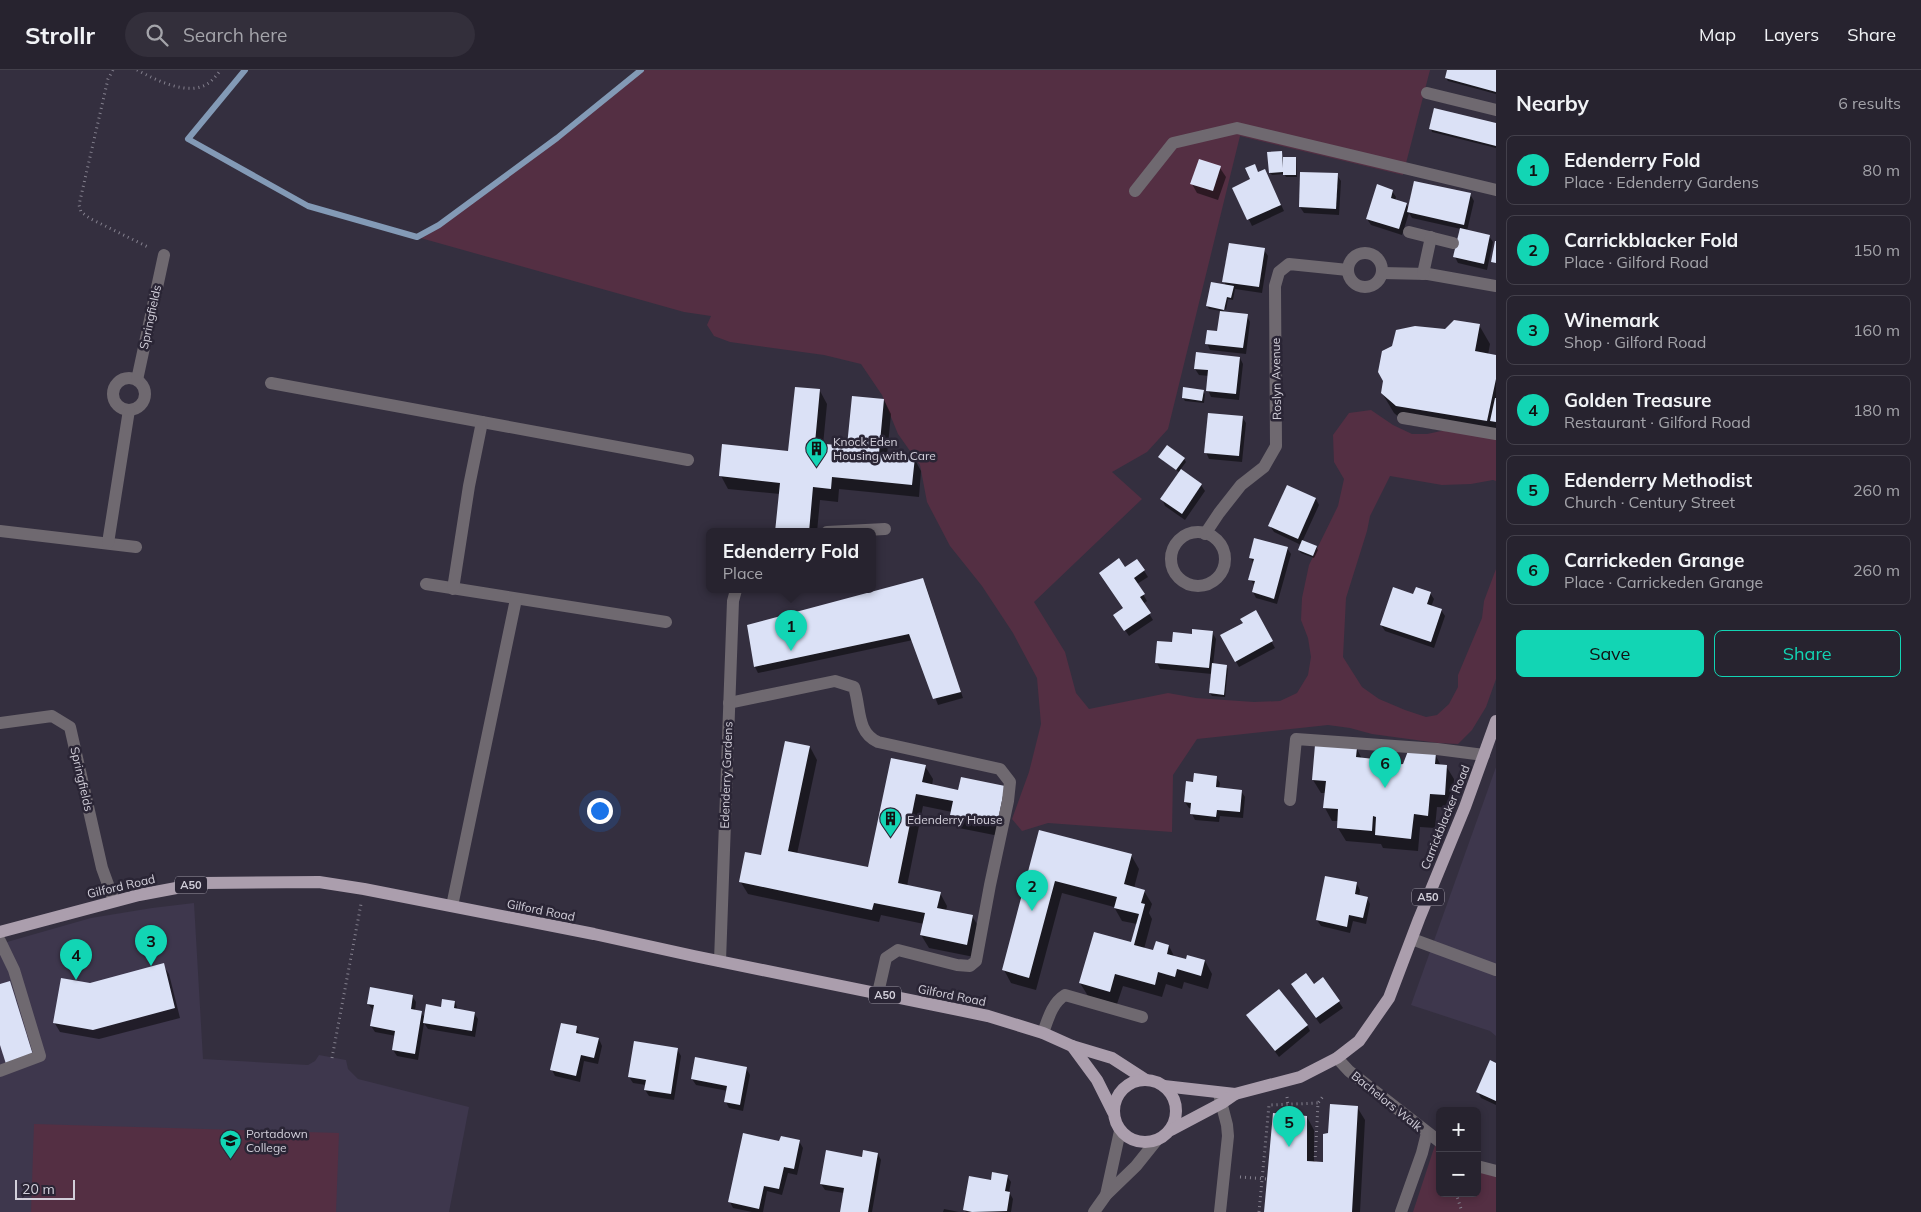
<!DOCTYPE html>
<html lang="en">
<head>
<meta charset="utf-8">
<style>
	:root { --surface:#27232f; --page:#332f3b; --text:#f1f3f6; --muted:#a4a4aa; --line:#43404b; --accent:#12d5b4 }
	body { margin:0; font-family:Mulish,sans-serif; background:var(--page); color:var(--text) }
	.controls { position:absolute; right:15px; bottom:15px; display:grid; overflow:hidden; border-radius:8px; box-shadow:0 2px 8px #0003 }
	.controls button { width:45px; height:45px; display:grid; place-items:center; padding:0; border:0; border-bottom:1px solid var(--line); background:var(--surface); color:var(--text); font:25px sans-serif }
	.scale { position:absolute; left:15px; bottom:12px; width:60px; box-sizing:border-box; padding-left:5px; border:2px solid #d2cfda; border-top:0; font-size:14px; line-height:18px; white-space:nowrap; color:#d2cfda; -webkit-text-stroke:4px #2a2535; paint-order:stroke }
	.you { position:absolute; left:599px; top:740px; width:18px; height:18px; margin:-12px; border:4px solid #fff; border-radius:50%; background:#1a73e8; box-shadow:0 0 0 8px #1a73e833 }
	.badge { display:grid; place-items:center; width:32px; height:32px; border-radius:50%; background:var(--accent); color:#111; font-size:16px; font-weight:700 }
	.pin { position:absolute; translate:-50% -41px; filter:drop-shadow(0 1px 2px #0008) }
	.pin::after { content:''; position:absolute; top:26px; width:18px; height:15px; background:inherit; clip-path:polygon(0 0,100% 0,50% 100%) }
	.popup { position:absolute; left:706px; top:458px; width:170px; height:65px; box-sizing:border-box; display:grid; place-content:center; border-radius:8px; background:var(--surface); filter:drop-shadow(0 1px 4px #0005); font-size:16px; white-space:nowrap; color:var(--muted) }
	.popup b { font-size:19px; color:var(--text) }
	.popup::after { content:''; position:absolute; left:50%; top:100%; margin-left:-10px; border:10px solid transparent; border-top-color:var(--surface) }
	.list { margin:0; padding:0; list-style:none }
	h2 { display:flex; justify-content:space-between; align-items:center; height:65px; margin:0; padding:0 20px; font-size:21px }
	h2 small { font-size:16px; font-weight:400; color:var(--muted) }
	.list li { display:grid; grid-template-columns:32px 1fr auto; gap:15px; align-items:center; box-sizing:border-box; height:70px; margin:0 10px 10px; padding:0 10px; border:1px solid var(--line); border-radius:8px }
	.list b { display:block; font-size:19px; white-space:nowrap }
	.list p { margin:0; font-size:16px; white-space:nowrap; color:var(--muted) }
	.list em { font-size:16px; font-style:normal; color:var(--muted) }
	.actions { display:flex; gap:10px; padding:15px 20px }
	.actions a { flex:1; padding:11px 0; border:1px solid var(--accent); border-radius:8px; text-align:center; font-size:18px; color:var(--accent) }
	.actions .main { background:var(--accent); color:#111 }
	.icon { flex:none; width:28px; height:28px; fill:none; stroke:currentColor; stroke-width:2; stroke-linecap:round; stroke-linejoin:round }
	.map { position:relative; flex:none; width:1496px; height:1142px; overflow:hidden }
	header { display:flex; align-items:center; gap:30px; box-sizing:border-box; height:70px; padding:0 25px; background:var(--surface); border-bottom:1px solid var(--line) }
	header strong { font-size:24px }
	nav { display:flex; gap:28px; margin-inline-start:auto; font-size:18px }
	.search { width:350px; height:45px; background:var(--page); display:flex; align-items:center; gap:12px; box-sizing:border-box; padding:0 18px; border-radius:28px; color:var(--muted); font-size:19px }
	main { display:flex }
	aside { flex:1; background:var(--surface) }
	.map>svg:first-child { display:block }
	.built { fill:#3e374d }
	.green { fill:#542f43 }
	.shadow { fill:#0007 }
	.lines { fill:none; stroke-linecap:round; stroke-linejoin:round }
	.stream { stroke:#839ab6; stroke-width:6 }
	.building { fill:#dbe1f6 }
	.path { stroke:#84808e; stroke-width:3; stroke-dasharray:1 4; stroke-linecap:butt }
	.minor { stroke:#6f6970; stroke-width:12 }
	.major { stroke:#ab9ead; stroke-width:12 }
	.labels { text-anchor:middle; dominant-baseline:central; stroke-width:5; stroke-linejoin:round; paint-order:stroke }
	.shield { fill:#2a2535; stroke:#a09ca8; stroke-width:1 }
	.shield-label { font-size:11px; font-weight:bold; fill:#d2cfda }
	.street-label { font-size:12px; fill:#d2cfda; stroke:#2a2535 }
	.poi-label { font-size:12px; fill:#d2cfda; stroke:#2a2535; text-anchor:start }
</style>
</head>
<body>
<header>
<strong>Strollr</strong>
<div class="search"><svg class="icon" aria-label="search" viewBox="0 0 24 24"><circle cx="10" cy="10" r="6"/><path d="M15 15l6 6"/></svg>Search here</div>
<nav><a>Map</a><a>Layers</a><a>Share</a></nav>
</header>
<main>
<div class="map">
<svg width="1496" height="1142" viewBox="0 0 1496 1142">
	<rect width="100%" height="100%" fill="#342f3f"/>
	<g class="built">
		<polygon points="1496,697 1496,966 1490,961 1411,935"/>
		<polygon points="194,833 203,989 308,995 315,991 319,985 346,990 348,999 358,1009 469,1037 449,1142 0,1142 0,874 91,848 152,838"/>
	</g>
	<g class="green">
		<polygon points="641,0 1430,0 1403,105 1240,66 1168,359 1147,382 1112,402 1142,429 1034,532 1065,582 1076,623 1089,639 1168,623 1196,628 1254,632 1280,631 1297,623 1308,605 1311,587 1308,568 1301,550 1302,528 1309,495 1338,436 1344,409 1334,392 1333,365 1349,343 1371,340 1393,355 1412,364 1427,364 1446,360 1496,368 1496,411 1493,410 1471,414 1442,415 1390,406 1370,446 1367,461 1346,528 1343,587 1362,617 1379,629 1405,640 1426,647 1437,645 1449,634 1458,617 1458,605 1482,548 1484,531 1496,499 1496,609 1486,637 1472,660 1458,674 1438,673 1372,664 1350,658 1328,655 1197,669 1173,705 1172,762 1048,753 1022,761 1012,749 1029,702 1041,654 1037,608 1013,563 982,516 950,476 927,432 920,395 898,364 882,325 861,294 824,285 730,272 714,266 707,255 711,246 684,242 417,167 439,155 557,68"/>
		<polygon points="34,1054 339,1063 336,1142 31,1142"/>
		<polygon points="1437,1069 1440,1072 1440,1123 1477,1123 1477,1096 1496,1101 1496,1142 1413,1142"/>
	</g>
	<g class="shadow">
		<polygon points="1448,0 1496,0 1496,24 1448,11 1446,8"/>
		<polygon points="1496,54 1496,78 1432,62 1431,59"/>
		<polygon points="1281,83 1283,88 1296,88 1297,107 1286,107 1284,104 1272,105 1270,103"/>
		<polygon points="1220,98 1226,107 1218,130 1197,123 1192,114"/>
		<polygon points="1259,103 1268,107 1284,141 1252,156 1234,118 1252,110"/>
		<polygon points="1337,105 1341,111 1339,145 1304,143 1300,137"/>
		<polygon points="1392,121 1396,127 1395,131 1406,134 1409,139 1470,124 1474,131 1467,161 1489,166 1493,172 1487,200 1458,193 1455,187 1461,159 1412,148 1409,143 1402,165 1371,155 1367,149"/>
		<polygon points="1264,180 1268,186 1262,223 1235,219 1233,230 1228,229 1226,240 1222,234 1220,235 1225,243 1247,246 1250,252 1246,284 1210,280 1207,273 1218,262 1221,241 1209,239 1207,236 1226,216 1224,211"/>
		<polygon points="1479,255 1490,274 1488,285 1496,286 1496,369 1408,355 1394,343 1382,323 1446,260"/>
		<polygon points="1240,288 1243,294 1239,330 1211,327 1208,320 1209,306 1199,305 1195,299"/>
		<polygon points="820,321 827,334 823,375 848,377 884,330 891,344 887,385 914,388 921,401 919,427 839,419 838,432 820,430 817,462 776,462 780,424 728,419 721,406 790,382"/>
		<polygon points="1203,321 1205,324 1204,333 1185,331 1183,328"/>
		<polygon points="1242,347 1246,353 1242,392 1209,389 1206,382"/>
		<polygon points="1160,387 1184,389 1186,392 1180,400 1201,415 1205,421 1185,450 1165,436 1162,429 1180,403"/>
		<polygon points="1288,416 1316,429 1319,435 1302,472 1316,477 1318,480 1314,488 1301,483 1299,480 1301,475 1274,462 1270,456"/>
		<polygon points="1287,478 1291,484 1277,534 1256,528 1253,522 1255,516 1250,509 1254,494 1250,487"/>
		<polygon points="1137,490 1148,507 1137,514 1147,531 1143,534 1153,550 1129,566 1119,551 1125,539 1125,498"/>
		<polygon points="923,509 926,516 963,628 938,635 913,570 758,603 755,597 749,556"/>
		<polygon points="1430,523 1434,529 1431,537 1441,540 1445,546 1434,578 1385,561 1381,555 1414,526"/>
		<polygon points="1255,542 1275,578 1239,597 1222,566 1244,554"/>
		<polygon points="1212,562 1216,569 1213,595 1226,596 1228,599 1225,627 1212,626 1210,623 1212,604 1160,599 1157,593 1174,574"/>
		<polygon points="810,677 817,690 797,784 869,799 925,696 933,709 932,716 959,721 1004,717 1004,767 959,758 951,745 952,742 923,736 907,816 940,823 947,836 946,841 972,846 980,859 974,887 929,878 921,865 924,854 881,845 879,852 748,824 740,811 762,787"/>
		<polygon points="1357,679 1362,689 1374,690 1380,701 1386,701 1435,684 1441,696 1446,696 1454,709 1452,738 1437,737 1435,758 1420,757 1418,781 1383,778 1381,774 1346,771 1338,758 1339,751 1332,751 1325,738 1326,723 1321,723 1313,710"/>
		<polygon points="1216,707 1220,713 1219,719 1241,721 1245,727 1243,748 1220,746 1219,752 1195,750 1192,744 1192,739 1189,738 1185,732 1195,713"/>
		<polygon points="1040,761 1131,785 1139,799 1134,818 1144,821 1152,834 1149,843 1152,849 1144,879 1154,881 1169,876 1175,888 1187,891 1205,891 1212,904 1208,919 1184,912 1182,919 1166,914 1162,927 1123,916 1117,934 1088,926 1080,913 1132,874 1137,854 1122,851 1114,837 1062,823 1036,920 1011,913 1004,900"/>
		<polygon points="1357,814 1360,820 1359,826 1367,828 1370,834 1366,854 1353,851 1350,863 1321,856 1317,850"/>
		<polygon points="163,895 169,904 180,948 99,969 60,962 54,952"/>
		<polygon points="1296,920 1339,932 1343,938 1320,954"/>
		<polygon points="412,926 416,932 415,941 421,942 425,948 455,932 458,940 474,943 478,949 475,967 428,959 424,953 418,990 397,986 393,980 396,966 375,962 371,956 374,941 368,934"/>
		<polygon points="1248,946 1307,955 1310,961 1279,987"/>
		<polygon points="576,958 580,964 599,969 602,976 598,994 584,991 580,1012 555,1006 552,1000"/>
		<polygon points="677,979 681,986 674,1030 649,1026 645,1020 646,1015 633,1013 629,1007"/>
		<polygon points="1496,994 1496,1035 1481,1028 1478,1022"/>
		<polygon points="746,998 750,1005 743,1041 729,1038 726,1032 728,1021 696,1015 692,1009"/>
		<polygon points="1357,1037 1365,1050 1360,1142 1265,1142 1307,1047 1314,1060 1314,1093 1324,1093 1329,1064"/>
		<polygon points="799,1071 803,1078 797,1105 788,1103 782,1125 767,1121 763,1142 752,1142 733,1138 730,1132 780,1073"/>
		<polygon points="878,1084 881,1090 872,1142 841,1142 844,1123 825,1120 821,1114 863,1088"/>
		<polygon points="1007,1106 1011,1112 1009,1122 1013,1129 1011,1142 966,1142 964,1139 992,1111"/>
		<polygon points="944,1139 959,1142 943,1142"/>
	</g>
	<g class="lines">
		<polyline class="stream" points="245,0 188,69 308,136 417,167 439,155 557,68 641,0"/>
	</g>
	<g class="building">
		<polygon points="1447,0 1496,0 1496,22 1445,8"/>
		<polygon points="1434,38 1496,53 1496,76 1429,59"/>
		<polygon points="1282,81 1283,98 1283,87 1296,87 1296,105 1283,105 1283,102 1269,103 1267,82"/>
		<polygon points="1199,89 1221,96 1213,121 1190,114"/>
		<polygon points="1255,94 1258,102 1265,99 1281,135 1247,150 1232,118 1250,109 1245,98"/>
		<polygon points="1300,102 1338,103 1336,139 1299,137"/>
		<polygon points="1414,111 1471,123 1464,155 1407,142"/>
		<polygon points="1377,114 1393,120 1391,128 1407,133 1399,159 1366,149"/>
		<polygon points="1460,158 1490,165 1484,194 1453,187"/>
		<polygon points="1495,171 1496,171 1496,193 1491,192"/>
		<polygon points="1229,173 1265,178 1259,217 1222,212"/>
		<polygon points="1211,212 1234,216 1231,228 1227,227 1224,240 1206,236"/>
		<polygon points="1220,241 1248,244 1243,278 1205,274 1207,260 1217,261"/>
		<polygon points="1454,250 1480,254 1475,281 1496,285 1496,309 1487,351 1396,336 1381,323 1383,311 1378,302 1382,281 1392,276 1396,260 1415,256 1445,259"/>
		<polygon points="1196,282 1240,287 1236,324 1206,321 1208,300 1194,299"/>
		<polygon points="795,317 820,319 815,373 847,376 852,326 884,329 879,383 915,387 912,415 832,407 831,419 813,417 809,462 775,462 780,413 719,406 722,374 788,381"/>
		<polygon points="1183,317 1204,320 1202,331 1182,328"/>
		<polygon points="1495,328 1496,328 1496,352 1490,351"/>
		<polygon points="1208,343 1243,346 1239,386 1204,383"/>
		<polygon points="1167,375 1185,388 1176,400 1158,387"/>
		<polygon points="1181,399 1202,414 1182,444 1160,429"/>
		<polygon points="1287,415 1316,428 1298,469 1268,456"/>
		<polygon points="1254,468 1288,477 1274,529 1252,522 1255,511 1248,510 1254,489 1249,488"/>
		<polygon points="1302,470 1317,476 1313,486 1298,480"/>
		<polygon points="1119,488 1125,497 1137,489 1145,500 1134,508 1145,524 1140,527 1151,543 1124,561 1113,545 1123,538 1099,503"/>
		<polygon points="923,508 961,622 933,629 909,564 754,597 747,555"/>
		<polygon points="1393,517 1413,524 1416,517 1431,522 1427,534 1442,539 1431,572 1380,555"/>
		<polygon points="1256,540 1273,571 1235,592 1220,565 1243,553 1240,549"/>
		<polygon points="1192,559 1213,561 1209,598 1155,593 1157,571 1172,572 1173,562 1192,564"/>
		<polygon points="1212,593 1227,595 1224,625 1209,623"/>
		<polygon points="785,671 810,676 788,781 868,797 891,688 926,695 922,712 958,720 961,707 1005,716 997,755 950,745 953,731 916,724 898,813 941,822 937,838 973,845 967,875 920,865 925,843 874,833 872,840 739,812 745,782 761,785"/>
		<polygon points="1315,675 1357,678 1356,687 1374,689 1374,699 1386,700 1388,696 1403,694 1408,681 1436,683 1435,694 1447,695 1445,725 1430,724 1428,746 1414,744 1411,769 1375,765 1376,747 1373,746 1372,761 1337,758 1338,739 1323,738 1326,711 1312,710"/>
		<polygon points="1194,703 1217,706 1216,717 1242,720 1240,742 1217,740 1216,747 1190,744 1191,733 1184,732 1186,711 1193,712"/>
		<polygon points="1039,760 1132,784 1124,814 1145,820 1141,833 1145,834 1134,875 1153,880 1156,871 1169,875 1167,884 1186,889 1187,885 1205,890 1201,906 1177,899 1175,907 1158,902 1155,915 1115,904 1110,922 1079,913 1094,862 1131,872 1139,844 1114,838 1117,827 1055,811 1029,908 1002,900"/>
		<polygon points="1325,806 1357,812 1355,824 1368,827 1363,848 1349,845 1347,857 1316,850"/>
		<polygon points="164,893 175,938 93,960 53,953 61,908 90,913"/>
		<polygon points="1306,903 1314,914 1323,907 1340,931 1316,948 1291,914"/>
		<polygon points="10,911 33,985 6,994 0,975 0,914"/>
		<polygon points="370,917 413,925 411,939 422,941 415,984 392,980 395,961 370,956 374,935 367,934"/>
		<polygon points="1279,919 1308,955 1275,981 1246,945"/>
		<polygon points="442,929 455,931 454,938 475,942 472,961 423,953 426,934 441,937"/>
		<polygon points="561,953 577,956 576,963 599,968 594,988 581,985 576,1006 550,1000"/>
		<polygon points="634,971 678,978 671,1024 644,1020 646,1010 628,1007"/>
		<polygon points="695,987 747,997 740,1035 724,1032 727,1016 691,1009"/>
		<polygon points="1490,990 1496,993 1496,1031 1476,1022"/>
		<polygon points="1330,1034 1358,1036 1352,1142 1264,1142 1273,1043 1307,1046 1307,1091 1323,1092 1323,1064 1328,1063"/>
		<polygon points="743,1063 779,1071 781,1066 800,1070 794,1099 784,1097 779,1119 764,1116 759,1139 728,1132"/>
		<polygon points="826,1080 862,1087 863,1080 878,1083 868,1142 840,1142 844,1118 820,1114"/>
		<polygon points="992,1102 1008,1105 1005,1121 1010,1122 1007,1141 972,1142 963,1140 969,1106 991,1110"/>
	</g>
	<g class="lines">
		<g class="path">
			<polyline points="113,0 108,9 79,135 81,142 91,149 150,178"/>
			<path d="M 137,0 C 156,10 190,28 210,12 C 214,9 217,4 221,0"/>
			<polyline points="332,988 361,834"/>
			<polyline points="1287,1027 1289,1044"/>
			<polyline points="1315,1092 1318,1033 1324,1025"/>
			<polyline points="1240,1107 1267,1109"/>
			<polyline points="1456,1123 1462,1142"/>
			<polyline points="1259,1142 1269,1035 1318,1033"/>
		</g>
		<g class="minor">
			<polyline points="1427,23 1496,40"/>
			<polyline points="1135,121 1173,73 1237,58 1496,120"/>
			<polyline points="1409,162 1453,173"/>
			<circle cx="1365" cy="200" r="17"/>
			<polyline points="1382,203 1428,204 1496,216"/>
			<polyline points="1423,204 1431,167"/>
			<circle cx="129" cy="324" r="16"/>
			<polyline points="137,310 164,185"/>
			<polyline points="271,313 688,390"/>
			<polyline points="1403,348 1496,364"/>
			<polyline points="0,461 136,477"/>
			<polyline points="827,462 885,459"/>
			<circle cx="1198" cy="489" r="27"/>
			<polyline points="1205,464 1219,443 1241,415 1264,397 1276,376 1275,216 1279,202 1289,194 1348,200"/>
			<polyline points="108,473 129,340"/>
			<polyline points="426,514 666,552"/>
			<polyline points="453,519 469,416 482,352"/>
			<path d="M 729,633 L 835,611 L 854,617 C 861,638 856,662 878,672 L 1000,699 L 1010,712 L 1008,731 L 990,815 L 976,891 L 970,896 L 957,895 L 898,880 L 886,888 L 878,923"/>
			<polyline points="0,653 52,646 70,657 102,798 114,831"/>
			<polyline points="1290,730 1296,669 1437,679 1484,685"/>
			<polyline points="452,836 516,529"/>
			<polyline points="1412,869 1496,900"/>
			<polyline points="0,871 14,900 40,986 0,1001"/>
			<polyline points="720,891 733,531 736,520"/>
			<path d="M 1043,963 C 1048,949 1052,933 1065,925 L 1142,947"/>
			<polyline points="1337,988 1349,1001 1440,1072"/>
			<polyline points="1219,1024 1227,1055 1228,1066 1220,1142"/>
			<polyline points="1477,1096 1496,1101"/>
			<polyline points="1106,1125 1120,1061"/>
			<polyline points="1094,1142 1106,1125 1136,1096 1156,1071"/>
			<polyline points="1401,1142 1422,1083 1427,1063"/>
		</g>
		<g class="major">
			<polyline points="0,862 139,825 203,813 319,812 364,819 594,864 694,886 988,946 1043,963 1072,976 1112,988 1146,1010"/>
			<polyline points="1072,976 1097,1010 1113,1042"/>
			<circle cx="1145" cy="1041" r="31"/>
			<polyline points="1164,1016 1235,1024 1300,1007 1337,988 1359,971 1389,928 1419,849 1465,737 1496,651"/>
			<polyline points="1171,1060 1222,1033 1235,1024"/>
		</g>
	</g>
	<defs>
		<symbol id="building-pin" viewBox="-11 -11 22 30"><path d="M0 17L-7.5 6A9.5 9.5 0 1 1 7.5 6Z" fill="#12d5b4" stroke="#2a2535"/><path d="M-4-6H4V6H1V3H-1V6H-4ZM-2.5-4.3h1.7v1.8h-1.7ZM.8-4.3h1.7v1.8H.8ZM-2.5-1h1.7V.8h-1.7ZM.8-1h1.7V.8H.8Z" fill="#111"/></symbol>
		<symbol id="school-pin" viewBox="-11 -11 22 30"><path d="M0 17L-7.5 6A9.5 9.5 0 1 1 7.5 6Z" fill="#12d5b4" stroke="#2a2535"/><path d="M0-5L7-2L0 1L-7-2ZM-4 1L0 2.5L4 1V4Q0 6-4 4Z" fill="#111"/></symbol>
	</defs>
	<g fill-rule="evenodd">
		<use href="#building-pin" x="804" y="366" width="25" height="34"/>
		<use href="#building-pin" x="878" y="736" width="25" height="34"/>
		<use href="#school-pin" x="218" y="1058" width="25" height="34"/>
	</g>
	<g class="labels">
		<g class="shield">
			<rect x="175" y="806.5" width="32" height="17" rx="4"/>
			<rect x="1412" y="818.5" width="32" height="17" rx="4"/>
			<rect x="869" y="916.5" width="32" height="17" rx="4"/>
		</g>
		<g class="shield-label">
			<text x="191" y="815">A50</text>
			<text x="1428" y="827">A50</text>
			<text x="885" y="925">A50</text>
		</g>
		<g class="street-label">
			<text transform="translate(150 247) rotate(-78)">Springfields</text>
			<text transform="translate(1276 309) rotate(-91)">Roslyn Avenue</text>
			<text transform="translate(726 705) rotate(-88)">Edenderry Gardens</text>
			<text transform="translate(82 709) rotate(77)">Springfields</text>
			<text transform="translate(1445 747) rotate(-68)">Carrickblacker Road</text>
			<text transform="translate(121 816) rotate(-13)">Gilford Road</text>
			<text transform="translate(541 840) rotate(11)">Gilford Road</text>
			<text transform="translate(952 925) rotate(11)">Gilford Road</text>
			<text transform="translate(1387 1031) rotate(39)">Bachelors Walk</text>
		</g>
		<g class="poi-label">
			<text x="833" y="371">Knock Eden<tspan x="833" dy="14">Housing with Care</tspan></text>
			<text x="907" y="749">Edenderry House</text>
			<text x="246" y="1063">Portadown<tspan x="246" dy="14">College</tspan></text>
		</g>
	</g>
</svg>
<div class="controls">
<button>+</button>
<button>−</button>
</div>
<div class="scale">20 m</div>
<div class="you"></div>
<div class="pin badge" style="left:791px;top:581px">1</div>
<div class="popup"><b>Edenderry Fold</b>Place</div>
<div class="pin badge" style="left:1032px;top:841px">2</div>
<div class="pin badge" style="left:151px;top:896px">3</div>
<div class="pin badge" style="left:76px;top:910px">4</div>
<div class="pin badge" style="left:1289px;top:1077px">5</div>
<div class="pin badge" style="left:1385px;top:718px">6</div>
</div>
<aside>
<h2>Nearby<small>6 results</small></h2>
<ul class="list">
<li><span class="badge">1</span><div><b>Edenderry Fold</b><p>Place · Edenderry Gardens</p></div><em>80 m</em></li>
<li><span class="badge">2</span><div><b>Carrickblacker Fold</b><p>Place · Gilford Road</p></div><em>150 m</em></li>
<li><span class="badge">3</span><div><b>Winemark</b><p>Shop · Gilford Road</p></div><em>160 m</em></li>
<li><span class="badge">4</span><div><b>Golden Treasure</b><p>Restaurant · Gilford Road</p></div><em>180 m</em></li>
<li><span class="badge">5</span><div><b>Edenderry Methodist</b><p>Church · Century Street</p></div><em>260 m</em></li>
<li><span class="badge">6</span><div><b>Carrickeden Grange</b><p>Place · Carrickeden Grange</p></div><em>260 m</em></li>
</ul>
<div class="actions"><a class="main">Save</a><a>Share</a></div>
</aside>
</main>
</body>
</html>
